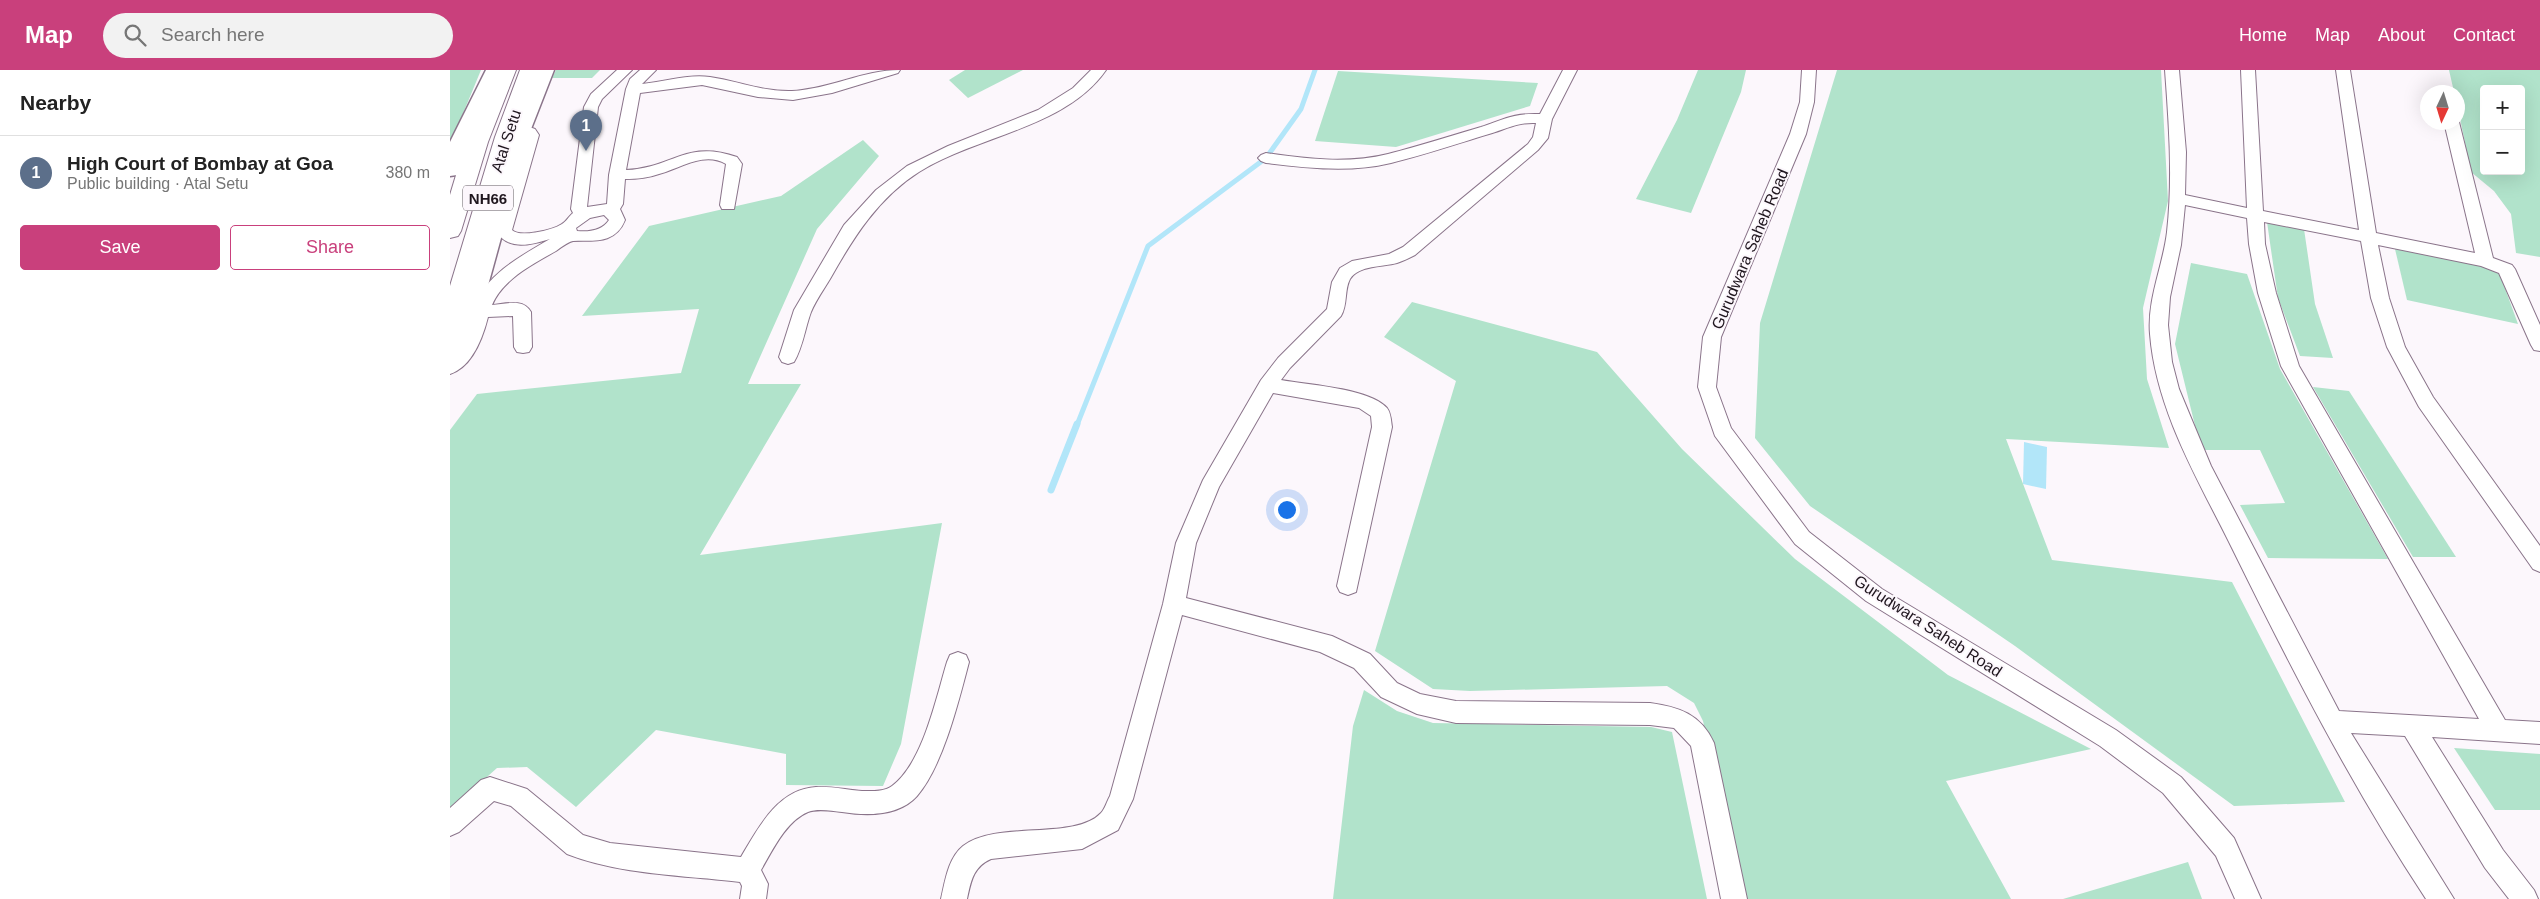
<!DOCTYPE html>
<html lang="en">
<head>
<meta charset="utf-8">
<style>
	:root { --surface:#fff; --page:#f2f2f2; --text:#222; --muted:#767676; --line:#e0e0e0; --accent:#c9407c }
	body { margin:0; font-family:Arial,sans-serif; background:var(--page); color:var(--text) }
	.controls { position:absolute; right:15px; top:15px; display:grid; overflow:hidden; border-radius:5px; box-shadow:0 5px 20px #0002 }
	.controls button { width:45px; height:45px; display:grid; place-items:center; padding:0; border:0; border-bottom:1px solid var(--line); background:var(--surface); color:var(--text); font:25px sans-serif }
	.compass { position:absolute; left:1970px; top:15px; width:45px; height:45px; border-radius:50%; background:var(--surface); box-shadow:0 5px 20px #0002; rotate:184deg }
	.you { position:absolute; left:836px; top:439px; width:18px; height:18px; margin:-12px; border:4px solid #fff; border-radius:50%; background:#1a73e8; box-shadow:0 0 0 8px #1a73e833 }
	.badge { display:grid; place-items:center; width:32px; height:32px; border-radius:50%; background:var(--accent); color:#fff; font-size:16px; font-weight:700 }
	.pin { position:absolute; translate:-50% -41px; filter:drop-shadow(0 1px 2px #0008) }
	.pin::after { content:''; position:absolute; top:26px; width:18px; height:15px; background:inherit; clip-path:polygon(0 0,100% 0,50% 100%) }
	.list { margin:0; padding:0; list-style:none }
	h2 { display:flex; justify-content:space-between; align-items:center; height:65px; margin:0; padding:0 20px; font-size:21px }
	h2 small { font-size:16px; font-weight:400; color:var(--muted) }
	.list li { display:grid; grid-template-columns:32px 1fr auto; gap:15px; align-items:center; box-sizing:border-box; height:75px; padding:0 20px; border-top:1px solid var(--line) }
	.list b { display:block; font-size:19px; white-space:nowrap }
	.list p { margin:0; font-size:16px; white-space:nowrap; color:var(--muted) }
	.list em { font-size:16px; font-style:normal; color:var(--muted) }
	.actions { display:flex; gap:10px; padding:15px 20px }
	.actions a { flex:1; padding:11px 0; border:1px solid var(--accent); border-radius:5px; text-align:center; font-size:18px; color:var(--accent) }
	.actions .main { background:var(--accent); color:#fff }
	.icon { flex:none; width:28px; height:28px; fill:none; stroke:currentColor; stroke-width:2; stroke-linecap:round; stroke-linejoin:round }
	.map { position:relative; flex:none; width:2090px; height:829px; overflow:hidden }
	header { display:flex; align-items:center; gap:30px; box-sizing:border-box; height:70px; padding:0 25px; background:var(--accent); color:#fff }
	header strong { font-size:24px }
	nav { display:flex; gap:28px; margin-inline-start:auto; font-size:18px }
	.search { width:350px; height:45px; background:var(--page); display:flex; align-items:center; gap:12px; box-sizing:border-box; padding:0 18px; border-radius:28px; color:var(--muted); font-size:19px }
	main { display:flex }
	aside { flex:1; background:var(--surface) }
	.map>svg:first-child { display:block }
	.green { fill:#b1e3cb; fill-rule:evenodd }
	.water { fill:#b2e6f9 }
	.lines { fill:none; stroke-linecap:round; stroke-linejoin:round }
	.stream-far1 { stroke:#b2e6f9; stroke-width:5 }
	.stream { stroke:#b2e6f9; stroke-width:7 }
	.minor-casing { stroke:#8a748a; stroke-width:2 }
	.major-casing { stroke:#8a748a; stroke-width:3 }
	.highway-casing { stroke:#8a748a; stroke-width:2 }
	.minor { fill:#fff; fill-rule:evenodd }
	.major { fill:#fff; fill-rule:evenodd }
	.highway { fill:#fff; fill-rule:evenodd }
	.labels { text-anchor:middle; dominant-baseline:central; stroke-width:4; stroke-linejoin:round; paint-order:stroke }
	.shield { fill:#fcf7fc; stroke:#615a61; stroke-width:1 }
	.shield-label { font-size:15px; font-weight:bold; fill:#1f161e }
	.street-label { font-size:16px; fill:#1f161e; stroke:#fcf7fc }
</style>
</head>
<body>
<header>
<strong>Map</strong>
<div class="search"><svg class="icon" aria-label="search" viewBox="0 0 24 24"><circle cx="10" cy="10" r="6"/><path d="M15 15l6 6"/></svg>Search here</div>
<nav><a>Home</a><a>Map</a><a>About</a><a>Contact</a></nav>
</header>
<main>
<aside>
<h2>Nearby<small></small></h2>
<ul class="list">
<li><span class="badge" style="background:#5c6f8a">1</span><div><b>High Court of Bombay at Goa</b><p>Public building · Atal Setu</p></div><em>380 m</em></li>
</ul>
<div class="actions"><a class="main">Save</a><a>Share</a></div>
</aside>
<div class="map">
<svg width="2090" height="829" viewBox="0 0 2090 829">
	<rect width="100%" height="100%" fill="#fcf7fc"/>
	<g class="green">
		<polygon points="0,0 31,0 0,75"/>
		<polygon points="106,0 150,0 142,8 102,8"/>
		<polygon points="515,0 573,0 518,28 499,10"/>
		<polygon points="1248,0 1296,0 1291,22 1241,143 1186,129 1227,50"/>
		<polygon points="1387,0 1711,0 1718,131 1693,238 1697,309 1719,378 1556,369 1602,490 1782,512 1895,732 1784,736 1565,576 1360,436 1305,368 1310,253"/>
		<path d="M 1999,0 L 2090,0 L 2090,187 L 2066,183 L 2061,144 L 2044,121 L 2021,102 L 2008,39 L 2008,22 L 2004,22 ZM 2034,19 L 2071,19 L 2071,101 L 2034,101 Z"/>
		<polygon points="888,1 1088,13 1080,36 946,77 865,71"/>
		<polygon points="413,70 429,86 367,159 298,314 351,314 250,485 492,453 451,674 433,716 336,715 336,684 206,660 126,737 77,697 47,698 0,740 0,360 27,324 231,303 249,239 132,246 199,156 331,126"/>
		<polygon points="1817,152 1854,159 1865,234 1883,288 1850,286 1828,228"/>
		<polygon points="1945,179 2048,199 2068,254 1957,230"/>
		<polygon points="1741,193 1797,204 1830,299 1938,489 1818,488 1790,435 1835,433 1810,380 1751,380 1725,274"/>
		<polygon points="962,232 1147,282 1232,379 1345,489 1498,605 1641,679 1496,711 1561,829 1294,829 1253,651 1244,633 1217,616 1020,621 983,619 925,581 1006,311 934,267"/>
		<polygon points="1863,317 1899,321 2006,487 1963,487"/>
		<polygon points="914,620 947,641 983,653 1201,657 1222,662 1257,829 883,829 903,656"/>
		<polygon points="2004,678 2090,684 2090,740 2045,740"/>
		<polygon points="1738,792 1752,829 1613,829"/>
	</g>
	<polygon class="water" points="1574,372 1597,377 1596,419 1573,414"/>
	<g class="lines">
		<polyline class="stream-far1" points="627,355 698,176 816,88 851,39 865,0"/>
		<polyline class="stream" points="601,420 627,354"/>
		<defs>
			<g id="minor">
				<path d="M 167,0 L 182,0 L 152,29 L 148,37 L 137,137 L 157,134 L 159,105 L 176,19 L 180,9 L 190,0 L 206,0 L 192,14 C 214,12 237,4 260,7 C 288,11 313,22 342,21 C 380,19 413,0 450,0 L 448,3 L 382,23 L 343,30 L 308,27 L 252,15 L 190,23 L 176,100 C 223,98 236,69 287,87 L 292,94 L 284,139 L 272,139 L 270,135 L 276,94 C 254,81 231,98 209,104 C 198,108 187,109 175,109 L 173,134 L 170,139 L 175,150 C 165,175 143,170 123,171 C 118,172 110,178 106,181 C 83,194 53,209 42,235 C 56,234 73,228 81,242 L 82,277 L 79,282 L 73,283 L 67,282 L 64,277 L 63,246 L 38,247 C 33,267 22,297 0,304 L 0,286 L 12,271 L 20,248 L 14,246 L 11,242 L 14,238 L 24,236 C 38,203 71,186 100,169 C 81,175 58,181 46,161 L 73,65 L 63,59 L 71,54 L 85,59 L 89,65 L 62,160 C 70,168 103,160 112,154 C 116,152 119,146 123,143 L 121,139 L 134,37 L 141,24 ZM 154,145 L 159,150 C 152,161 139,162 127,161 L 126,158 L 140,148 Z"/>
				<path d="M 641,0 L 656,0 C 616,58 526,66 469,102 C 428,128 403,168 380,209 C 374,219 366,230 361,242 C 355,258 353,277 344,292 L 338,294 L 332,292 L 329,287 L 344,240 L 394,155 L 426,120 L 457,96 L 498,76 L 588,40 L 623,18 Z"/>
				<path d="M 1113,0 L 1127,0 L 1102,49 L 1098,68 L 1088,80 L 965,185 C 959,188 953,191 947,193 C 933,197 909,195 900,209 C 894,220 898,234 891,246 L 840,298 L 831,310 C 858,315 919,318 937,338 C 941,343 941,351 942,357 L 906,522 L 898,525 L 890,522 L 887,516 L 922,357 L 921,346 L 909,338 L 823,323 L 769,417 L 746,473 L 736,528 L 882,566 L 920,584 L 947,613 L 970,624 L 1006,631 L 1200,633 C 1229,637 1251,644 1264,673 L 1297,829 L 1271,829 L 1241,676 L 1224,658 L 1200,655 L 1006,653 L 967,644 L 931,627 L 904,598 L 870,582 L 732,545 L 683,729 L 668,760 L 632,779 L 541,789 C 523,797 521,811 517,829 L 491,829 C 495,812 498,788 513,776 C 546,750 625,771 651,743 C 655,739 657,731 660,726 L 713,534 L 726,473 L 753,410 L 811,310 L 828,288 L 877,239 L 882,212 L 890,198 L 902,191 L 939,184 L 953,177 L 1078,74 L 1083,67 L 1086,53 C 1068,52 1056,59 1039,64 C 1006,74 974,85 941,93 C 900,103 857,98 816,93 L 811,91 L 808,88 L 811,85 L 816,83 C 856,89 898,94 938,84 C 969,76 1000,66 1031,57 C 1055,49 1063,43 1090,44 Z"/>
				<polygon points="1352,0 1366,0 1364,32 1356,64 1271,267 1266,317 1281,358 1359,462 1432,519 1666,660 1731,707 1784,768 1811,829 1785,829 1766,786 1713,723 1650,676 1416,531 1345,474 1265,366 1248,317 1253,267 1340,64 1350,32"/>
				<path d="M 1715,0 L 1729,0 L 1736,82 L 1735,125 L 1797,138 L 1791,0 L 1805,0 L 1813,141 L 1909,160 L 1886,0 L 1900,0 L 1926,163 L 2025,183 L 1994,52 L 2009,52 L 2043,188 L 2062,195 L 2065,199 L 2090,255 L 2090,281 L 2084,280 L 2081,275 L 2049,203 L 2031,196 L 1928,175 L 1939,228 L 1955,277 L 1983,327 L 2090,476 L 2090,502 L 2083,499 L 1969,337 L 1937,277 L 1921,228 L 1911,171 L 1814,152 L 1815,174 L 1826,223 L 1849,296 L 2055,650 L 2090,652 L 2090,674 L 1982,667 L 2053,780 L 2084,820 L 2088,829 L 2059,829 L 2035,798 L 1955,666 L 1901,663 L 2004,829 L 1976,829 C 1902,717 1841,598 1782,478 C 1749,411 1706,341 1700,264 C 1697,229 1713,196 1717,162 C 1723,108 1719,54 1715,0 ZM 1735,135 L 1797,148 L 1799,174 L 1808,223 L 1831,296 L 2029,649 L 1889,641 L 1761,396 L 1729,319 L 1722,292 L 1718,255 L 1720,227 L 1731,175 Z"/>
				<polygon points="1994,18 2001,22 1986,22 1988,19"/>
				<path d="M 508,582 L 516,585 L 519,592 C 509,630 493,696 467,726 C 449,746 417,746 392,742 C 382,741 368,738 358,742 C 336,751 322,781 311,800 L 318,814 L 316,829 L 290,829 L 292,816 L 290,812 C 233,805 171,805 117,784 L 61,736 L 44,731 L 9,762 L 0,766 L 0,738 L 31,710 L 40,707 L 77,719 L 133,765 L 160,773 L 291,787 C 308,758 328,719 366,717 C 381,716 397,720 412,721 C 421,721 434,722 442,716 C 473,693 486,628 497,592 L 500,585 Z"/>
			</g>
			<g id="major">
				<polygon points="36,0 54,0 15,82 7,105 0,106 0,72"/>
				<polygon points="86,0 104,0 81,59 26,259 9,298 0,301 0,264 61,59"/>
			</g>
			<g id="highway">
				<polygon points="46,0 66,0 38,72 11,161 8,166 0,168 0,125 16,72"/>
				<polygon points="70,0 90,0 65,67 12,257 9,263 0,266 0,216 45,67"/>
			</g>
		</defs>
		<use href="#minor" class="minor-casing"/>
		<use href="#major" class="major-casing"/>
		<use href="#highway" class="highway-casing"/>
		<use href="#minor" class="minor"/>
		<use href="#major" class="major"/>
		<use href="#highway" class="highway"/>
	</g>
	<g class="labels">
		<rect class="shield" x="13" y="115.5" width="50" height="25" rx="4"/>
		<g class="shield-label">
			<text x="38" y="128">NH66</text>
		</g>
		<g class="street-label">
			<text transform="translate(56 71) rotate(-72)">Atal Setu</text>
			<text transform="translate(1300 179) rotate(-67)">Gurudwara Saheb Road</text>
			<text transform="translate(1478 556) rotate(33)">Gurudwara Saheb Road</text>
		</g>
	</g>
</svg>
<div class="controls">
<button>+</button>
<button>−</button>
</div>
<svg class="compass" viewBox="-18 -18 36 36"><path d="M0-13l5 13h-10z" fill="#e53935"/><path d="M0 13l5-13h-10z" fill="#767676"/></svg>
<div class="you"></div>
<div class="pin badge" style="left:136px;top:81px;background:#5c6f8a">1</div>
</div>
</main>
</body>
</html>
